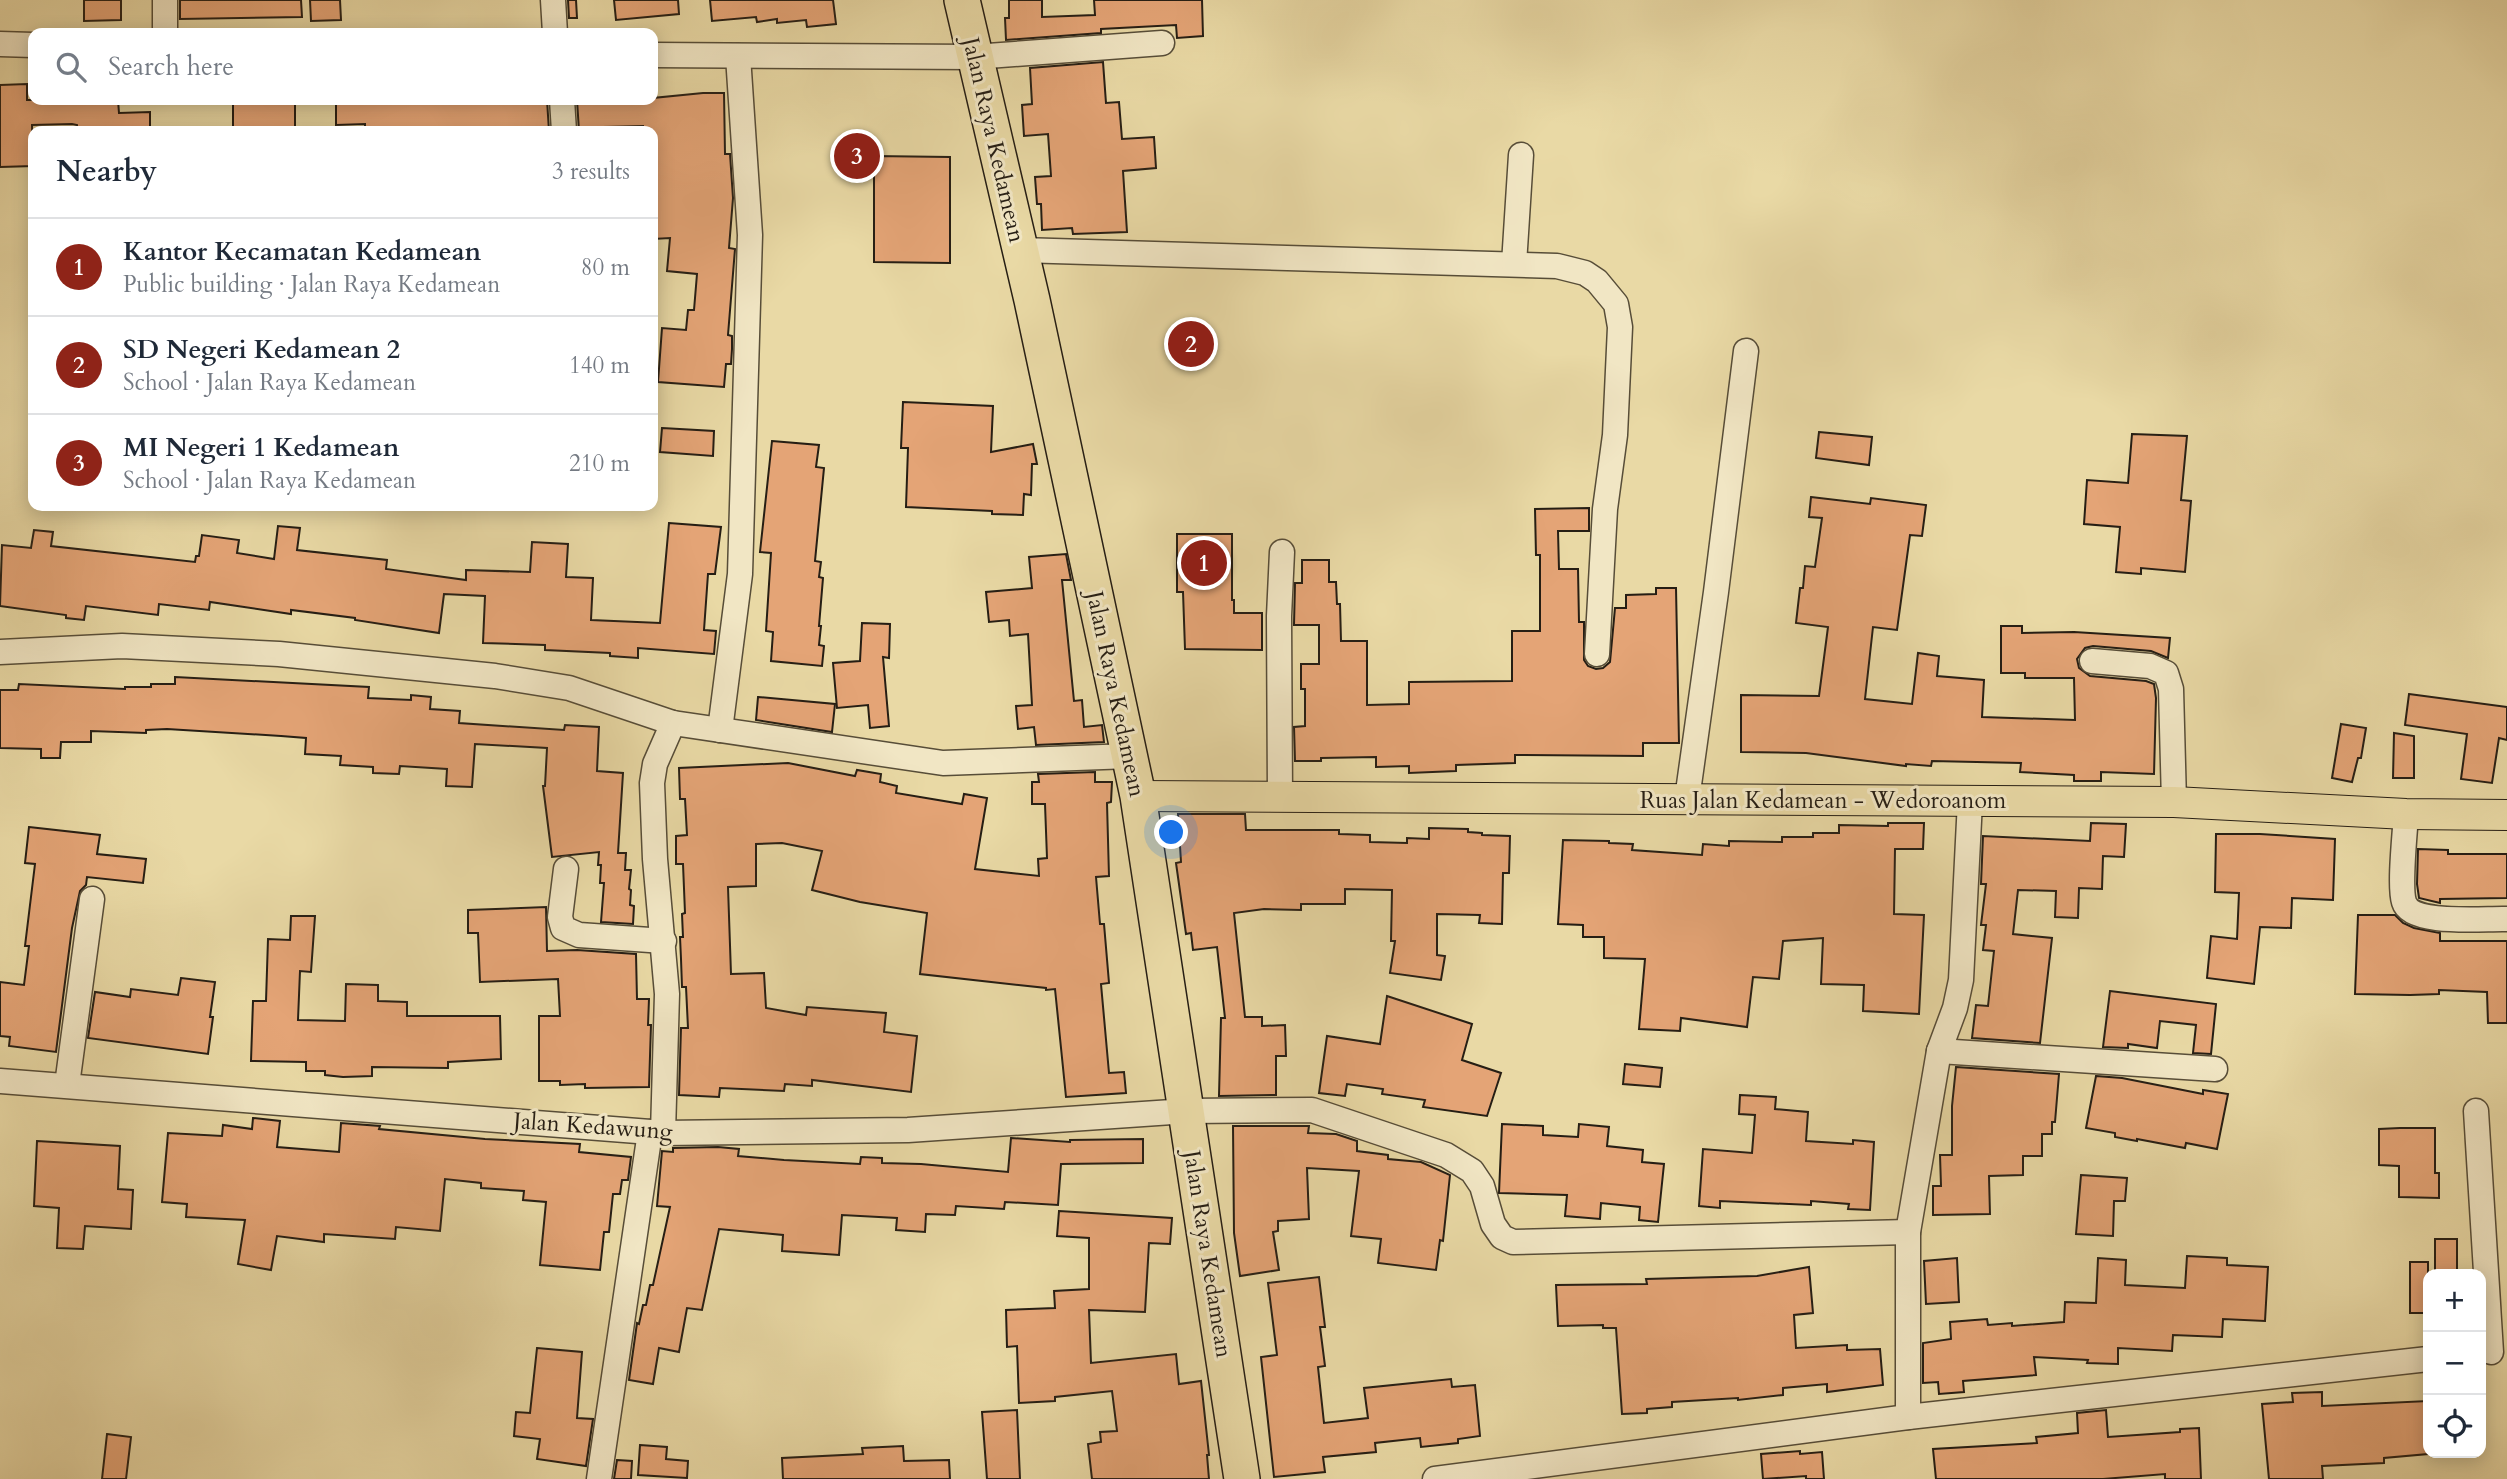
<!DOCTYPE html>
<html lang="en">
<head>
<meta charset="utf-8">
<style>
	:root { --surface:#fff; --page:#f2f2f3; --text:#1f2937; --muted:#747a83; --line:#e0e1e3; --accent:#8f2418 }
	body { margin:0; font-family:Cardo,serif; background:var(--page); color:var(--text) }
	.controls { position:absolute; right:21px; bottom:21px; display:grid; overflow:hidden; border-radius:14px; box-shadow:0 4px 18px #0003 }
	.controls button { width:63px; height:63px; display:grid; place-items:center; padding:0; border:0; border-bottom:2px solid var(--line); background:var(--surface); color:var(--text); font:35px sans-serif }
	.you { position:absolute; left:1172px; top:833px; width:24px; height:24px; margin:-18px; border:5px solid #fff; border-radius:50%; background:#1a73e8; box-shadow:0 0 0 10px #1a73e833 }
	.badge { display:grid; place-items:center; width:46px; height:46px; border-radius:50%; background:var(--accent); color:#fff; font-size:23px; font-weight:700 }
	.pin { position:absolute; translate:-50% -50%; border:4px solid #fff; box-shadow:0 2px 7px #0006 }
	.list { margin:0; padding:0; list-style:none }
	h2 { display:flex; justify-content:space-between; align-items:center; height:91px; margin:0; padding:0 28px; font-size:30px }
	h2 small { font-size:23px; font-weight:400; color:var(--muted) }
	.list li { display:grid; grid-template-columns:46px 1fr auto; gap:21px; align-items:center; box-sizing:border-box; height:98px; padding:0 28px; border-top:2px solid var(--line) }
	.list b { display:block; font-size:26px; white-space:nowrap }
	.list p { margin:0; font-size:23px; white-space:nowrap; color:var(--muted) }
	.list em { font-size:23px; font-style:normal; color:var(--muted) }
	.icon { flex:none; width:38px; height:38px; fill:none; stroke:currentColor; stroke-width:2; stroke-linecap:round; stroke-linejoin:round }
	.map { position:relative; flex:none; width:2507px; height:1479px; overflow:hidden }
	.search { position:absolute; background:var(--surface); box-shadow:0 4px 18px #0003; left:28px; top:28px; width:630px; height:77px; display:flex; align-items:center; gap:18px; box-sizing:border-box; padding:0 24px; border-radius:14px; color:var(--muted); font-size:26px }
	.panel { position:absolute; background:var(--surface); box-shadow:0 4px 18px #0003; left:28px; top:126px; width:630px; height:385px; border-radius:14px }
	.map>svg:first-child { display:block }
	.building { fill:#e4a476; stroke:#261e14; stroke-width:2 }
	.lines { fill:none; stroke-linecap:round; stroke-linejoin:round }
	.minor-casing { stroke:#574d38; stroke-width:27 }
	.major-casing { stroke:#261e14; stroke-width:32 }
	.highway-casing { stroke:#261e14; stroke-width:38 }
	.minor { stroke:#f1e6c4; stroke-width:24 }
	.major { stroke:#e9d9a5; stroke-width:30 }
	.highway { stroke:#e9d9a5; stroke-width:35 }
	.labels { text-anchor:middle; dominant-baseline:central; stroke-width:6; stroke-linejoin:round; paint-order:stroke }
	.street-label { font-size:23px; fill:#261e14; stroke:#f1e6c4 }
</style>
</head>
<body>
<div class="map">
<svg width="2507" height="1479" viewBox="0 0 2507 1479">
	<rect width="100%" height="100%" fill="#e9d9a5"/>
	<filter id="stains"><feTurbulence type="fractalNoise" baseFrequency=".00286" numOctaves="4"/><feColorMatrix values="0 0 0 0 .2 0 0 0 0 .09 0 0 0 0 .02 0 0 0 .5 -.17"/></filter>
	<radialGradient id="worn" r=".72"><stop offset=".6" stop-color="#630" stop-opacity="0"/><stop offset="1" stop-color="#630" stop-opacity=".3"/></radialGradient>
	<g class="building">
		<polygon points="84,0 121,0 121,20 84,21"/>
		<polygon points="180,0 301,0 302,17 180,19"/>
		<polygon points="310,0 340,0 341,20 311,21"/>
		<polygon points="568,0 576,0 577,18 569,18"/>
		<polygon points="614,0 678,0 679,14 616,20"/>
		<polygon points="710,0 833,0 836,24 807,27 806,20 777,23 777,19 757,22 756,17 712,21"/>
		<polygon points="1009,0 1042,0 1042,17 1095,15 1094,0 1202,0 1203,36 1177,38 1176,25 1101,29 1101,33 1006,40 1005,18 1009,18"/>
		<polygon points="1103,62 1106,103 1119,102 1122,139 1154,137 1156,168 1123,171 1127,232 1073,234 1072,228 1042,230 1041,204 1037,204 1035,177 1051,176 1048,134 1024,136 1022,105 1032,104 1030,68"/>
		<polygon points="27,84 27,100 118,100 119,113 150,112 150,131 77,131 77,125 72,124 32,125 33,166 0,167 0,85"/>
		<polygon points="703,93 724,93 725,154 730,154 733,198 729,248 735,249 728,335 732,336 732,349 731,364 726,364 724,387 658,382 662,328 686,330 688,310 694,310 697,274 667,271 670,238 653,239 653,131 643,131 643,126 604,127 604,131 579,131 577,100 653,100 653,98"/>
		<rect x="233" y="100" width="62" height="31"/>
		<polygon points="336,100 465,100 465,103 547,100 549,131 365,131 365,124 336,125"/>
		<polygon points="874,156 950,157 950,263 874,262"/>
		<polygon points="903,402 993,406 991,452 1033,444 1037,464 1032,464 1031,495 1024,494 1023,515 992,514 992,511 906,507 908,448 901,448"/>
		<polygon points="662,428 714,431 713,456 660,452"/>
		<polygon points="1819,432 1872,437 1869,465 1816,458"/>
		<polygon points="2132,434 2187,436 2181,500 2191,501 2185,572 2141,568 2141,574 2116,572 2120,527 2084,524 2087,480 2128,483"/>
		<polygon points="772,441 819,445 816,467 824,468 815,561 821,562 819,577 823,578 819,626 821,626 819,645 824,646 822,666 771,661 773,632 766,631 771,553 760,552"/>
		<polygon points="1811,497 1870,504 1871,498 1926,505 1922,536 1910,535 1897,630 1873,627 1865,699 1912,704 1918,653 1939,656 1937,676 1984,680 1982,717 2075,720 2074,678 2025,678 2025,673 2001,673 2001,626 2022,626 2022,633 2074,632 2170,638 2168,658 2151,651 2093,646 2085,648 2077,659 2079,668 2090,676 2146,681 2154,684 2156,698 2154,774 2101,772 2101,781 2074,781 2074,775 2020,772 2021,763 1932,761 1931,766 1906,764 1906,766 1806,753 1741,752 1741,695 1819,696 1828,627 1796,623 1800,588 1803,588 1805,566 1815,567 1822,518 1809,517"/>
		<polygon points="1589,508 1589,531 1558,531 1559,569 1578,569 1579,622 1584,622 1584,660 1588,666 1596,669 1603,668 1610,662 1615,608 1626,608 1626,595 1656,594 1656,588 1676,588 1679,743 1643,743 1643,756 1515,755 1515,763 1456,765 1456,771 1409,773 1409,766 1376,767 1376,757 1321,758 1321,761 1295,761 1294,727 1305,726 1305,689 1301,689 1301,664 1319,664 1319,625 1294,625 1295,583 1302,583 1302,560 1329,560 1329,582 1336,582 1337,604 1340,604 1341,641 1367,641 1367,705 1409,704 1409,682 1512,681 1512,631 1540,631 1540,555 1536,555 1535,509"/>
		<polygon points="669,523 721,527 715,574 708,574 704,630 716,631 714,654 638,648 638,658 610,656 610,653 545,650 545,645 483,643 485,596 444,594 439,633 355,620 355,618 291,610 291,614 210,602 209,610 159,604 158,615 86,606 84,620 66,618 66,615 0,606 2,545 31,548 34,530 53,532 51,546 195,562 196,556 199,556 202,535 239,540 237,553 274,559 278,526 300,528 297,550 387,560 386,569 466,580 466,570 530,572 532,542 568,544 566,577 593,578 591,620 660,623"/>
		<polygon points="1177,534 1232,534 1232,600 1234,600 1234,613 1262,613 1262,650 1185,649 1183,592 1177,592"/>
		<polygon points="1066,554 1071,580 1062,580 1074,701 1082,700 1084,727 1102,725 1104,742 1036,745 1034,727 1018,729 1016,706 1032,705 1028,634 1010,636 1009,620 989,622 986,592 1032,588 1029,557"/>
		<polygon points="862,623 890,624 889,658 883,657 889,726 870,728 868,705 837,708 833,663 860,661"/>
		<polygon points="175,677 369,687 368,698 411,700 411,695 431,697 430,709 460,711 459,723 564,730 565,725 599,727 597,771 623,773 618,853 626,853 625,870 631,870 629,889 631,890 630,905 634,906 633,924 601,922 604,883 600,883 601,865 598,865 599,852 552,857 543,786 545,786 547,748 475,744 472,787 446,786 447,769 400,766 399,774 373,773 373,767 340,765 341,756 305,754 306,738 281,736 167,729 146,730 146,733 91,731 91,742 61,742 60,758 41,758 41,749 0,748 0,690 18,690 19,684 125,689 125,687 151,687 151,684 175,684"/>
		<polygon points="2409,694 2507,707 2507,740 2499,738 2492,783 2461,779 2467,734 2405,725"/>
		<polygon points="758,697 835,704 832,732 756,720"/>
		<polygon points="2341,724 2366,728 2361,758 2358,758 2352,782 2332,778"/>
		<polygon points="2394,733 2414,736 2414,778 2393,778"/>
		<polygon points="788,763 855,776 857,770 881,774 880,782 897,786 896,793 962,804 964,794 987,798 975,869 1039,876 1038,859 1047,858 1045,804 1032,804 1032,782 1039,782 1038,774 1095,772 1095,782 1112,782 1111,802 1107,803 1109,876 1096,877 1100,924 1104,924 1109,983 1101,984 1109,1073 1124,1072 1126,1093 1066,1097 1055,989 1046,990 1046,988 920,974 927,913 860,902 812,890 822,851 782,843 756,844 756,886 728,887 731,974 764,973 766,1008 806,1015 807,1007 886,1013 884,1032 917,1036 911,1092 812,1080 812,1086 785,1084 784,1091 720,1088 719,1097 679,1095 681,1028 688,1028 686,987 682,987 681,959 680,937 683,937 682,914 685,913 683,864 676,864 676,836 687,835 685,799 680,799 679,768"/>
		<polygon points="1178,814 1245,814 1246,830 1339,830 1339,834 1370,835 1370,842 1407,843 1407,838 1429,839 1429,828 1468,829 1468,832 1482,833 1482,835 1510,836 1509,873 1503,873 1502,924 1479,923 1480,915 1437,914 1437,955 1445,956 1441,980 1390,973 1395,941 1391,941 1392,890 1345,889 1345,904 1301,904 1301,910 1264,909 1234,913 1245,1017 1262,1017 1262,1026 1285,1025 1286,1056 1276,1056 1276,1095 1219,1096 1221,1018 1225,1018 1217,947 1193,950 1191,933 1186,934 1176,863 1181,862"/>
		<polygon points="1888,823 1924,823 1923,849 1895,849 1894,914 1924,915 1919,1014 1863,1011 1864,985 1821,984 1823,938 1783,941 1779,979 1753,977 1747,1027 1681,1018 1680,1031 1639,1029 1645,959 1604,958 1604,937 1583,937 1583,925 1558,924 1563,840 1609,841 1609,843 1633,844 1632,850 1702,855 1703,844 1729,846 1729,841 1782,842 1782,837 1813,837 1813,833 1839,833 1839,825 1888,826"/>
		<polygon points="2091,823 2126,824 2124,857 2103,856 2102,889 2079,888 2078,918 2055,917 2056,891 2018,890 2013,934 2052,938 2040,1043 1972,1038 1976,1005 1988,1006 1994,951 1983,950 1986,925 1981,925 1986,884 1981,884 1983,836 2090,841"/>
		<polygon points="29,827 100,835 97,854 146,859 143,883 87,877 86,885 80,891 72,928 56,1052 9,1046 10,1037 0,1036 0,982 24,985 29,946 25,946 35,864 25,863"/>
		<polygon points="2216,834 2260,834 2335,839 2333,900 2292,898 2291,928 2260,927 2254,984 2207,978 2211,936 2237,939 2239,893 2215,892"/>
		<polygon points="2418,849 2448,850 2448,854 2507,854 2507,898 2440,899 2440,903 2419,898 2417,884"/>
		<polygon points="546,907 547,951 577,950 636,954 637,999 649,999 648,1025 651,1025 649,1087 585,1088 585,1084 560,1085 560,1081 539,1081 539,1016 560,1016 558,979 480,982 478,933 468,933 468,910"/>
		<polygon points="2358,915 2395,915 2403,923 2414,928 2440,933 2440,941 2507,941 2507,1023 2488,1023 2487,992 2439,990 2439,994 2410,995 2355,994"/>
		<polygon points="291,916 315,916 311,972 300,971 298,1020 345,1021 346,984 378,985 378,1001 407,1002 407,1016 500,1016 501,1059 448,1062 448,1068 372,1067 372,1076 343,1077 325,1075 325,1071 306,1071 306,1062 251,1061 253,1001 266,1001 268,939 290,940"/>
		<polygon points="181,978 215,982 210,1017 213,1017 208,1054 88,1038 95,992 130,997 131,989 178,995"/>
		<polygon points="2110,991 2216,1004 2211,1054 2193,1053 2196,1025 2160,1021 2157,1048 2128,1044 2128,1048 2103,1047"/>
		<polygon points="1387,996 1472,1024 1462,1060 1501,1073 1487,1116 1423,1107 1425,1100 1382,1094 1383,1089 1347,1084 1345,1096 1319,1093 1327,1036 1380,1044"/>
		<polygon points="1625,1064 1662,1068 1660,1087 1623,1084"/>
		<polygon points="1956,1067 2059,1074 2055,1122 2052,1122 2052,1134 2042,1134 2042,1156 2023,1156 2023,1175 1989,1176 1990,1214 1933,1215 1933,1186 1941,1186 1940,1155 1952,1155 1952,1106"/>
		<polygon points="2096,1076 2122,1078 2203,1094 2203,1090 2228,1094 2217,1149 2186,1143 2185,1148 2137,1139 2137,1141 2115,1137 2115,1133 2086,1128"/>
		<polygon points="1740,1095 1776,1097 1775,1109 1808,1112 1806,1141 1853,1144 1853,1140 1874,1142 1870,1210 1848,1209 1849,1204 1811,1201 1811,1205 1720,1201 1720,1208 1699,1206 1703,1149 1752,1153 1755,1115 1739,1114"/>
		<polygon points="253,1118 280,1121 277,1147 339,1152 341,1123 380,1126 379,1129 485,1139 580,1144 579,1152 631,1157 628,1180 622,1180 620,1194 613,1194 609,1232 604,1232 600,1270 540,1265 546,1202 523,1200 524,1191 481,1188 481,1183 445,1179 440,1231 396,1227 395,1239 324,1234 324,1242 277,1236 271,1270 238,1264 245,1220 186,1217 187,1204 162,1202 168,1133 222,1136 223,1125 252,1129"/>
		<polygon points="1502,1124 1543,1126 1543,1135 1578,1137 1579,1124 1609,1127 1607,1146 1643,1150 1642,1162 1664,1164 1658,1222 1639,1220 1640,1207 1601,1203 1600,1219 1565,1216 1567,1195 1499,1193"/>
		<polygon points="1233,1126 1309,1126 1308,1133 1336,1134 1357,1141 1357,1151 1388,1155 1388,1159 1421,1162 1450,1175 1443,1241 1440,1240 1436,1270 1378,1263 1381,1239 1351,1236 1359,1171 1307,1168 1309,1219 1278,1221 1278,1231 1273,1232 1279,1270 1240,1276 1234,1233"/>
		<polygon points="2400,1128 2435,1128 2435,1173 2439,1173 2439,1198 2399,1197 2399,1166 2379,1165 2379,1129"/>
		<polygon points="1011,1138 1070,1142 1070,1140 1143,1139 1143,1163 1061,1164 1058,1205 1005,1202 1004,1209 956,1206 955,1215 926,1214 925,1232 896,1230 897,1218 842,1215 839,1255 782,1251 783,1235 719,1229 702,1310 687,1308 679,1352 659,1348 653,1384 629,1380 637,1323 639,1324 643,1305 646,1305 650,1285 653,1285 670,1207 657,1206 662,1151 673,1152 673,1148 718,1147 739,1149 738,1156 784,1160 860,1164 861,1157 882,1158 882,1163 921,1164 1008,1172"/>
		<polygon points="37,1141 120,1146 118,1189 133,1190 131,1229 85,1226 83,1249 57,1248 59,1208 34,1206"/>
		<polygon points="2081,1175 2127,1178 2125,1201 2114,1201 2113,1236 2076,1234"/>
		<polygon points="1059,1211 1172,1218 1170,1244 1149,1243 1145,1312 1089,1310 1091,1363 1176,1354 1179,1384 1201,1381 1209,1455 1207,1455 1209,1479 1092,1479 1088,1444 1101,1442 1100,1432 1117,1431 1112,1391 1055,1397 1055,1401 1019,1403 1017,1346 1007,1347 1006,1310 1055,1308 1054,1291 1089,1289 1089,1238 1057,1236"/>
		<rect x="2435" y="1239" width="22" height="35"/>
		<polygon points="2187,1256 2227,1258 2227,1265 2268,1267 2265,1321 2223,1319 2222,1337 2173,1335 2172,1351 2118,1348 2118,1364 2087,1363 2088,1360 2034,1357 2036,1375 1963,1381 1964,1392 1939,1394 1938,1382 1923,1383 1923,1343 1951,1339 1950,1322 1987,1319 1988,1325 2012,1323 2012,1326 2064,1322 2065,1302 2096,1303 2098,1258 2126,1260 2125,1285 2185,1288"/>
		<polygon points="1957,1258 1959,1302 1926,1304 1924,1261"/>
		<rect x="2410" y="1262" width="18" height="51"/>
		<polygon points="1809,1267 1813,1313 1794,1315 1796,1348 1847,1345 1847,1350 1880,1349 1883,1385 1827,1392 1827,1384 1783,1388 1783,1395 1738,1400 1738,1398 1672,1402 1672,1407 1647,1409 1647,1413 1622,1414 1616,1328 1603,1328 1603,1325 1558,1326 1556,1285 1647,1284 1646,1279 1757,1276"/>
		<polygon points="1319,1277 1325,1327 1320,1327 1325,1366 1318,1367 1324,1423 1368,1418 1364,1388 1451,1379 1452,1387 1475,1385 1480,1436 1458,1439 1458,1443 1421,1447 1420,1438 1375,1443 1376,1452 1323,1457 1325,1472 1274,1477 1261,1357 1277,1355 1268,1283"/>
		<polygon points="537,1348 582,1352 577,1418 593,1419 586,1466 537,1459 540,1439 514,1436 516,1412 530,1413"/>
		<polygon points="2322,1392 2322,1406 2428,1401 2428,1454 2384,1458 2384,1463 2322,1466 2323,1479 2269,1479 2262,1404 2293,1402 2292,1393"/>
		<polygon points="1017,1410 1020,1479 987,1479 982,1412"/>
		<polygon points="2106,1410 2108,1437 2180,1432 2180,1429 2199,1428 2201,1479 2165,1479 2165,1474 2103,1479 1936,1479 1933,1449 2037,1443 2036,1437 2078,1433 2077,1413"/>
		<polygon points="107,1434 131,1437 126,1479 102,1479"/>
		<polygon points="640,1445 667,1447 666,1459 688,1461 687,1478 638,1475"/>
		<polygon points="903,1446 904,1461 949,1460 950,1479 783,1479 782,1458 863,1454 862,1448"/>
		<polygon points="1800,1451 1800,1454 1822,1452 1824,1479 1806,1479 1806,1476 1763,1479 1761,1454"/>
		<polygon points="617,1460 632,1461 631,1479 614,1479"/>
	</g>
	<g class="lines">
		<defs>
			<g id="minor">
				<polyline points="553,0 555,33"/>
				<polyline points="165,33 165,0"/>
				<polyline points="0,44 33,45"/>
				<polyline points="653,55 974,57 1162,43"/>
				<polyline points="562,100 564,131"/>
				<polyline points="1020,250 1557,266 1585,273 1597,281 1616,304 1620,327 1615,435 1605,509 1597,654"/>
				<polyline points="1514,264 1521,155"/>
				<polyline points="0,652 122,646 279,654 495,676 569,688 673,723 943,763 1130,756"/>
				<polyline points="2092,661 2150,666 2166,673 2171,689 2174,802"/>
				<polyline points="720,730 740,574 750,235 738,56"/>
				<polyline points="1280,797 1279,616 1282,552"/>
				<polyline points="1687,799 1716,592 1746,351"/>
				<path d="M 2406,814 C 2405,833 2399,886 2404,902 C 2411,926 2485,918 2507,919"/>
				<polyline points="566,869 560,917 563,928 579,935 664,941"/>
				<polyline points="1939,1051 2215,1069"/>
				<polyline points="0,1081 663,1133 908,1130 1187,1111 1312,1110 1446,1155 1472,1171 1482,1186 1493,1224 1502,1237 1513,1242 1908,1232"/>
				<polyline points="67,1085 92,899"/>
				<polyline points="2476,1111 2491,1352"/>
				<polyline points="663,1133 667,994 655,859 652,783 655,764 673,723"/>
				<polyline points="1908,1417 1908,1232 1939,1051 1955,1008 1961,980 1970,801"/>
				<polyline points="599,1479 650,1132"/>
				<polyline points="1435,1479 1908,1417 2428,1359"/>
			</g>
			<polyline id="major" points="1138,796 2174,802 2406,814 2507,815"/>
			<polyline id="highway" points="962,0 1032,300 1138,796 1242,1479"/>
		</defs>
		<use href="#minor" class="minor-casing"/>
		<use href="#major" class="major-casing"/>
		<use href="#highway" class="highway-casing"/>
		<use href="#minor" class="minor"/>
		<use href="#major" class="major"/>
		<use href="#highway" class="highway"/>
	</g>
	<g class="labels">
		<g class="street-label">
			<text transform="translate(994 140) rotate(77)">Jalan Raya Kedamean</text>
			<text transform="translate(1116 694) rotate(78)">Jalan Raya Kedamean</text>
			<text x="1823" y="800">Ruas Jalan Kedamean - Wedoroanom</text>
			<text transform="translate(593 1126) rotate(4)">Jalan Kedawung</text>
			<text transform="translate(1208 1254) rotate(81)">Jalan Raya Kedamean</text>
		</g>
	</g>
	<rect width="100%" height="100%" filter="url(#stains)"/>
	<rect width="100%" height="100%" fill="url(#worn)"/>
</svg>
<div class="controls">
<button>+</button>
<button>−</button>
<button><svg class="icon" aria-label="locate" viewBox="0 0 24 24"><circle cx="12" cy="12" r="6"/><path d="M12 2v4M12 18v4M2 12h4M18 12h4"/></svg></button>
</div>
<div class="you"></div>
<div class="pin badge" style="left:1204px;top:563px">1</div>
<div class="pin badge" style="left:1191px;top:344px">2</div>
<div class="pin badge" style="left:857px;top:156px">3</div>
<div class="search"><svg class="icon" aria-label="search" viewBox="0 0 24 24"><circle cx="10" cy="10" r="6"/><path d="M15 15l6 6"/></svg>Search here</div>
<section class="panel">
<h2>Nearby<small>3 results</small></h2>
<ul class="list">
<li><span class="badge">1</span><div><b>Kantor Kecamatan Kedamean</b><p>Public building · Jalan Raya Kedamean</p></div><em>80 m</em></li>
<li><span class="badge">2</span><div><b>SD Negeri Kedamean 2</b><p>School · Jalan Raya Kedamean</p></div><em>140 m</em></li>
<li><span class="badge">3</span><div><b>MI Negeri 1 Kedamean</b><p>School · Jalan Raya Kedamean</p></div><em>210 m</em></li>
</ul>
</section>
</div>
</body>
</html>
